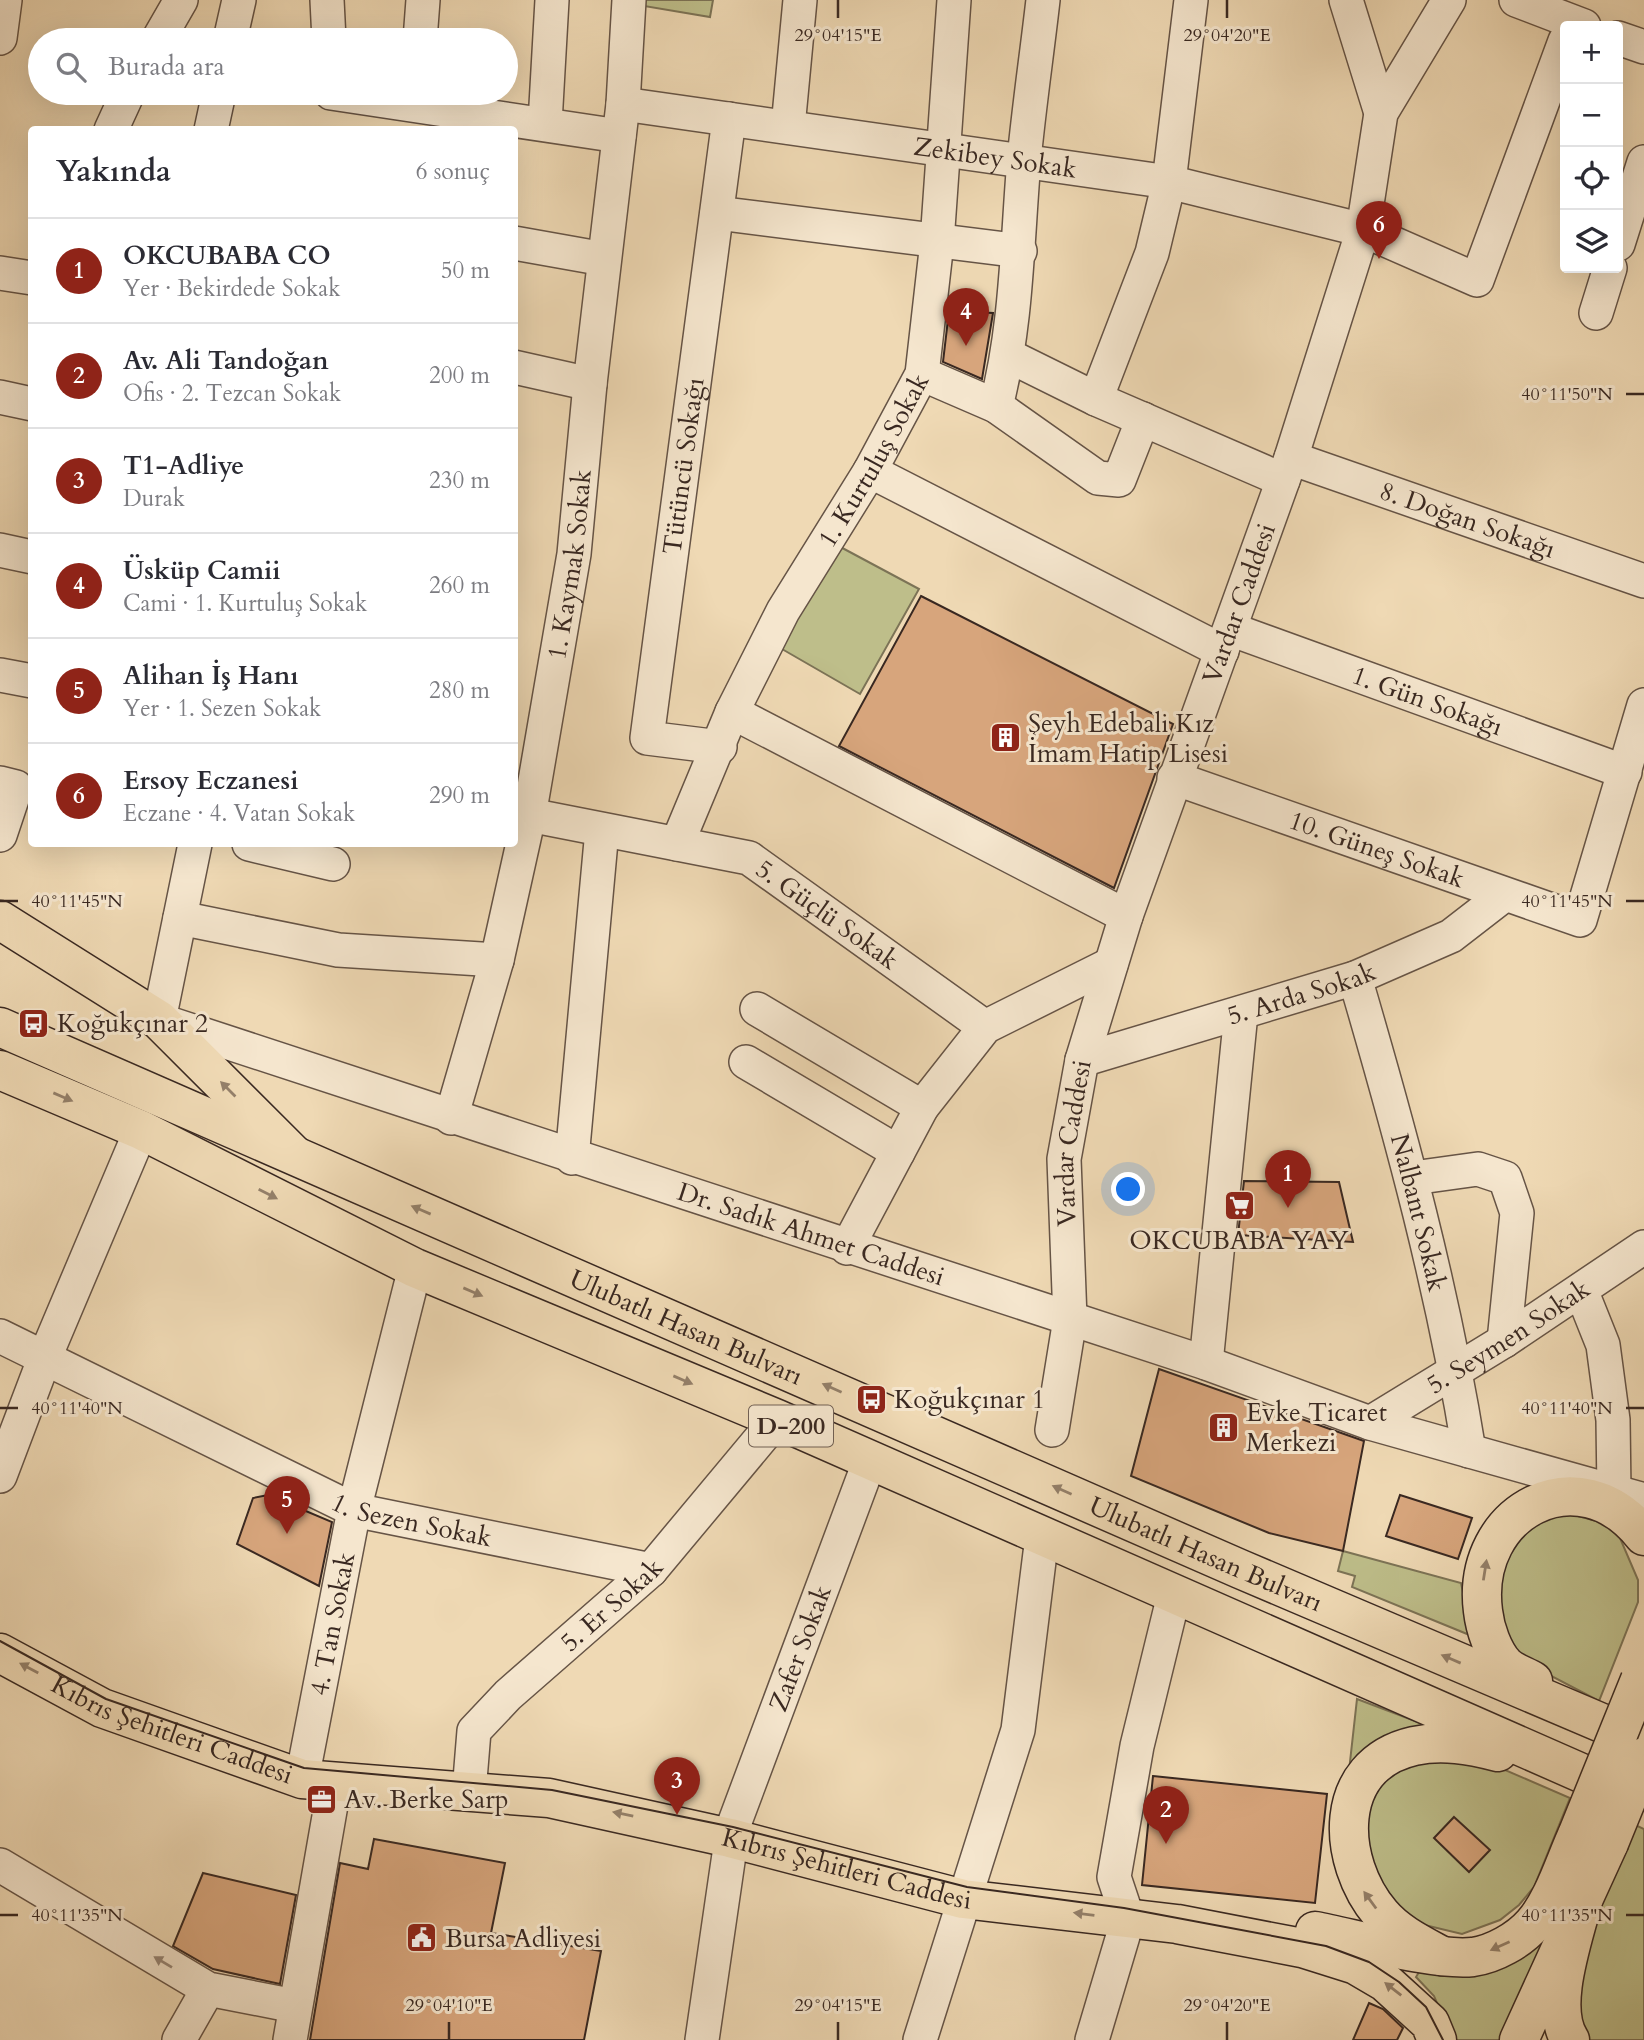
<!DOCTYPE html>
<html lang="tr">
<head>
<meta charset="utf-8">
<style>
	:root { --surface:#fff; --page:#f7f7f7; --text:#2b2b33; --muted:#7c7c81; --line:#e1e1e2; --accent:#8f2418 }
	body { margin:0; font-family:Cardo,serif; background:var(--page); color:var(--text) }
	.controls { position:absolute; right:21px; top:21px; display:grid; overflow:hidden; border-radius:7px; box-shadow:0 7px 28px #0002 }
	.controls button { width:63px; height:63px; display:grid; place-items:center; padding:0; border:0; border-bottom:2px solid var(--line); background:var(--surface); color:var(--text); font:35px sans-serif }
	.you { position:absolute; left:1129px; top:1190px; width:24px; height:24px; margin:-18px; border:5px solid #fff; border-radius:50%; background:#1a73e8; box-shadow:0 0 0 10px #1a73e833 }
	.badge { display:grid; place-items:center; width:46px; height:46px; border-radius:50%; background:var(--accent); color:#fff; font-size:23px; font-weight:700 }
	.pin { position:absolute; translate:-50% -58px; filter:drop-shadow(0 2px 4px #0008) }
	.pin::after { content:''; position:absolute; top:37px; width:24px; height:21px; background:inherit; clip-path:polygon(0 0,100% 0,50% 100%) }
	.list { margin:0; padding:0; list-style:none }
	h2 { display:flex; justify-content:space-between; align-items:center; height:91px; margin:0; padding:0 28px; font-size:30px }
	h2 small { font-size:23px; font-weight:400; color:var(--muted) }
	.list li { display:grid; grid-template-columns:46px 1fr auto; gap:21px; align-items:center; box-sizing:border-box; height:105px; padding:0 28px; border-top:2px solid var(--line) }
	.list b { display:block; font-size:26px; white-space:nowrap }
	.list p { margin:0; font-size:23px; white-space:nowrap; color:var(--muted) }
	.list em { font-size:23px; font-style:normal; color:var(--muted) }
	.icon { flex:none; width:38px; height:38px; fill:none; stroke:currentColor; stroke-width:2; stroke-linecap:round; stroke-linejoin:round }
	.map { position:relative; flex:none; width:1644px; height:2040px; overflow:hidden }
	.search { position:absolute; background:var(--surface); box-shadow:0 7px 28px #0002; left:28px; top:28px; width:490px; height:77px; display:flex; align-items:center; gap:18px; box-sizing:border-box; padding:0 24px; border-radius:38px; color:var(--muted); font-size:26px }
	.panel { position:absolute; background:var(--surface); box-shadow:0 7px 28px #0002; left:28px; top:126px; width:490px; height:721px; border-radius:7px }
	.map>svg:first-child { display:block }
	.green { fill:#bebe8a; stroke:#7c7356; stroke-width:2 }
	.building { fill:#d7a57c; stroke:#392821; stroke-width:2 }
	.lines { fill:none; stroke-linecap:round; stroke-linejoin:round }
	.minor-casing { stroke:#665446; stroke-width:36 }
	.major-casing { stroke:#392821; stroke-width:41 }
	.highway-casing { stroke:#392821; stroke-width:41 }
	.minor { stroke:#f5e6ce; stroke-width:33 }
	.major { stroke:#efd9b4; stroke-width:38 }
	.highway { stroke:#efd9b4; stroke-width:38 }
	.tram { stroke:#392821; stroke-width:2 }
	.major-bridge-casing { stroke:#392821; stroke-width:41; stroke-linecap:butt }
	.major-bridge { stroke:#efd9b4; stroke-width:38 }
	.oneway { fill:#94806a }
	.oneway2 { fill:#978778 }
	.ticks { fill:none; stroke:#392821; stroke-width:2.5 }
	.labels { text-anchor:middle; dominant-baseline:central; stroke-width:6; stroke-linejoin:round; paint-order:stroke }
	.shield { fill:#f5e6ce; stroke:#716155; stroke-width:2 }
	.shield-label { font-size:24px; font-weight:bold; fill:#392821 }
	.street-label { font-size:26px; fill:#392821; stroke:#f5e6ce }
	.poi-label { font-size:26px; fill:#392821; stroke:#f5e6ce; text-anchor:start }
	.ticks-label { font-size:18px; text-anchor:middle; fill:#392821; stroke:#f5e6ce; stroke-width:6; stroke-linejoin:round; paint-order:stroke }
</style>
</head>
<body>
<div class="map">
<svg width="1644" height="2040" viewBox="0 0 1644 2040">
	<rect width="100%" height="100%" fill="#efd9b4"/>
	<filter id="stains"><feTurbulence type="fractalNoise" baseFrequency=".00286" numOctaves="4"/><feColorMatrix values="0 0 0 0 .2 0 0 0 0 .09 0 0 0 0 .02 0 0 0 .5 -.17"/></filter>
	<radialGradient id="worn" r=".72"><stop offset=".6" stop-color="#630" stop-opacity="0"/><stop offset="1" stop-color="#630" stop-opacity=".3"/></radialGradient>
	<g class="green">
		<polygon points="644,0 713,0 710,17 644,6"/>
		<polygon points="833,543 919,589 860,694 775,645"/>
		<polygon points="1563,1512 1604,1523 1620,1538 1638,1580 1638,1602 1599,1701 1517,1658 1505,1644 1494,1564 1522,1524"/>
		<polygon points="1343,1551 1461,1583 1472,1636 1352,1587 1355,1576 1338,1571"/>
		<path d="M 1357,1699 L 1431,1727 C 1386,1731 1381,1741 1349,1771 Z"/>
		<polygon points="1406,1757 1482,1760 1570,1798 1534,1887 1519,1905 1500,1920 1462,1934 1408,1921 1364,1856 1367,1798"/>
		<polygon points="1631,1823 1644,1829 1644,2040 1589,2040 1578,2028 1575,1974"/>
		<polygon points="1552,1927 1504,2040 1453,2040 1434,1996 1416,1977 1419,1972"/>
	</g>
	<g class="building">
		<polygon points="949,311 993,313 982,379 943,362"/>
		<polygon points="921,596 1173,724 1114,888 839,746"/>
		<polygon points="1244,1181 1339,1182 1353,1242 1238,1235"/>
		<polygon points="1159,1369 1364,1441 1343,1551 1269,1533 1131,1476"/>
		<polygon points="268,1495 332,1522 319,1586 237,1544 253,1498"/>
		<polygon points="1400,1495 1472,1518 1458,1559 1386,1536"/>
		<polygon points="1153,1776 1327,1794 1315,1903 1142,1885"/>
		<polygon points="1454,1817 1490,1850 1469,1872 1434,1838"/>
		<polygon points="374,1839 505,1863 491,1933 601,1951 584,2040 310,2040 340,1863 368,1869"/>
		<polygon points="203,1873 296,1895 280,1984 213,1969 173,1946"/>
		<polygon points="1369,2003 1383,2009 1403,2028 1397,2040 1353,2040"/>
	</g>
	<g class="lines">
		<defs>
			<g id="minor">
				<polyline points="327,0 329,40"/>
				<polyline points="1346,0 1381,113"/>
				<polyline points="1516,0 1584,26"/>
				<polyline points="0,38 5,0"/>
				<polyline points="1618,38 1644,47"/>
				<polyline points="158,40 181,0"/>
				<polyline points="230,40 239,0"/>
				<polyline points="420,40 423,0"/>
				<polyline points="331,93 619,136"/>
				<path id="s1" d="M 623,104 L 1169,182 L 1363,230 L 1477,280 L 1565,41"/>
				<polyline points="545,123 552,0"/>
				<polyline points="788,127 800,0"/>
				<polyline points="111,130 128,93"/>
				<polyline points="211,130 219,93"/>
				<polyline points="717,213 1020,251"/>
				<polyline points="514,243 604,259"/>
				<polyline points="1618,244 1644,162"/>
				<polyline points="0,273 32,278"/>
				<polyline points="1596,313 1610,268"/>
				<polyline points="1009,356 1096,399 1283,480"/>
				<polyline points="514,367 590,384"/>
				<polyline points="922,374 996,406 1098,478 1119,480 1143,419"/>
				<polyline points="0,397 32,404"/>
				<polyline points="1096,399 1152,253 1169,182 1191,0"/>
				<path d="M 996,406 C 1017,325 1017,243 1024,160 C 1029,107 1037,53 1043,0"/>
				<path id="s2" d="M 1291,458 L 1644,581"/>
				<polyline points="870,471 1222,651"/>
				<polyline points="0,550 32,557"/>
				<path id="s3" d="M 1230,629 L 1625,772"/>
				<polyline points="0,675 32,681"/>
				<polyline points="732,712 1126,916"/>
				<path id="s4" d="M 720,747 L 647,738 L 729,119"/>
				<path id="s5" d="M 1174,778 L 1580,920 L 1644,705"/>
				<polyline points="0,783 16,787 0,835"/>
				<path id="s6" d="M 514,812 L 749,858 L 985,1027"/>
				<path id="s7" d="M 195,844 L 159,1020 L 1206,1363 L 1370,1423 L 1644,1500"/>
				<polyline points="249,844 333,864"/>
				<path id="s8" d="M 677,844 L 732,712 L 783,611 L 870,471 L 922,374 L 937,242 L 954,0"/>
				<polyline points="180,918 338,950 497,960"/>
				<path id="s9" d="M 1355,978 C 1401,1135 1443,1289 1469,1451"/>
				<polyline points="757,1009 922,1107"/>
				<path id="s10" d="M 1082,1060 L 1355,978 L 1451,936 L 1504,895"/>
				<polyline points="746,1062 898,1152"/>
				<path id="s11" d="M 451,1118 L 497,960 L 529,816 L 574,554 L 590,384 L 623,104 L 629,0"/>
				<polyline points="572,1158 602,830"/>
				<polyline points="1413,1178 1478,1169 1505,1178 1517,1213 1504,1341"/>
				<polyline points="847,1248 922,1107 985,1027 1111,964"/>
				<polyline points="1581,1290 1603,1345 1613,1420 1614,1492"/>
				<path id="s12" d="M 0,1336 L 354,1510 L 651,1570"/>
				<polyline points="1206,1363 1241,1013"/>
				<path id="s13" d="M 1370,1423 L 1504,1341 L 1644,1247"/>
				<path id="s14" d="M 1052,1430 L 1070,1319 L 1064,1159 L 1082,1060 L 1126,916 L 1291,458 L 1363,230 L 1381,113 L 1449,0"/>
				<polyline points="0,1476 45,1357 141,1130"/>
				<path id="s15" d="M 302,1779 L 354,1510 L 415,1268"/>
				<path id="s16" d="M 469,1792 L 474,1731 L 508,1695 L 651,1570 L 777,1419"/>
				<polyline points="0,1865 208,1989 295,2006"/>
				<polyline points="179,2040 208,1989"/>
				<polyline points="290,2040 335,1782"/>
				<path id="s17" d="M 702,2040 L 733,1827 L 870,1460"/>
				<polyline points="920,2040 1018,1730 1042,1537"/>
				<polyline points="1092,2040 1128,1919 1114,1877 1137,1746 1174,1595"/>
			</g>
			<g id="major">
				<polyline points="0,920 159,1020 293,1154"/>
				<path id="s18" d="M 0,1653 L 102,1708 L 302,1779 L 549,1798 L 730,1838 L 963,1899 L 1177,1924 L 1302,1948 L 1356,1965 L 1385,1982 L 1430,2023 L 1437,2040"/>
				<path d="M 1315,1931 C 1356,1939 1434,1961 1473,1957 C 1494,1954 1519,1940 1533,1924 C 1554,1900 1565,1861 1578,1833"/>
				<polyline points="1519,2040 1609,1843"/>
			</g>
			<g id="highway">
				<path id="s19" d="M 0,1027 L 1240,1569 L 1644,1741"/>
				<polyline points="0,1070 141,1130 415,1268 777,1419 1629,1794"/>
				<path d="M 1533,1681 C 1525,1676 1512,1672 1505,1665 C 1493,1652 1485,1629 1483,1611 C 1470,1511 1579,1453 1644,1536"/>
				<path d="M 1442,1956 C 1420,1944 1397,1933 1381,1914 C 1336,1861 1331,1765 1414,1746 C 1443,1740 1470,1745 1498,1752"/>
				<path d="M 1570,2040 C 1548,2006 1574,1938 1583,1900"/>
			</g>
		</defs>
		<use href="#minor" class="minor-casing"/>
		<use href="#major" class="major-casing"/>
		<use href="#highway" class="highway-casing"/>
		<use href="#minor" class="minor"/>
		<use href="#major" class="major"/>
		<use href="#highway" class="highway"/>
		<polyline class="tram" points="0,1641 106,1699 304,1768 552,1790 733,1827 967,1887 1124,1908 1326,1946 1369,1962 1399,1982 1426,2007 1443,2040"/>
		<defs>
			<g id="major-bridge">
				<polyline points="1578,1833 1640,1680"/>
				<polyline points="1609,1843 1644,1757"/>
			</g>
		</defs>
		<use href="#major-bridge" class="major-bridge-casing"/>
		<use href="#major-bridge" class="major-bridge"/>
	</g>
	<defs><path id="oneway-solid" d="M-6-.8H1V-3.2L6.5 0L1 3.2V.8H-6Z" transform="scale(1.75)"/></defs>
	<g class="oneway">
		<use href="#oneway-solid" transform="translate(228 1089) rotate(-135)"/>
		<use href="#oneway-solid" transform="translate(63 1097) rotate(23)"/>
		<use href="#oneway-solid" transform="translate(268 1194) rotate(27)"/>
		<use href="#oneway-solid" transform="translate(421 1210) rotate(-157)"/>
		<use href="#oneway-solid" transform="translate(473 1292) rotate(23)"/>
		<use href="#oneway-solid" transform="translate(683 1380) rotate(23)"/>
		<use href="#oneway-solid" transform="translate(832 1388) rotate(-156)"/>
		<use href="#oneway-solid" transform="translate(1062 1490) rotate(-156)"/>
		<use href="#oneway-solid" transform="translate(1485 1570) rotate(-81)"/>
		<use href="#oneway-solid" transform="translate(1451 1659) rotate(-157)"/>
		<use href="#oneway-solid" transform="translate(29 1668) rotate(-152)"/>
		<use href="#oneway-solid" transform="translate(623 1814) rotate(-168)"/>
		<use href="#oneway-solid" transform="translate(1370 1900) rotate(-126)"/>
		<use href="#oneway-solid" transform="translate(1084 1914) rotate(-173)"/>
		<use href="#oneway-solid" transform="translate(1500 1946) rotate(156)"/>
		<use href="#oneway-solid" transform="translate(1393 1989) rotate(-142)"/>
	</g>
	<use class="oneway2" href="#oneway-solid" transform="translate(163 1962) rotate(-149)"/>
	<path class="ticks" d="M 838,0 L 838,18M 1227,0 L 1227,18M 1626,394 L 1644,394M 0,901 L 18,901M 1626,901 L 1644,901M 0,1408 L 18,1408M 1626,1408 L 1644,1408M 0,1915 L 18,1915M 1626,1915 L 1644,1915M 449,2022 L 449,2040M 838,2022 L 838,2040M 1227,2022 L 1227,2040"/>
	<defs>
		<symbol id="building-square" viewBox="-11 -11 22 22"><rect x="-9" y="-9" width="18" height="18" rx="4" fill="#8f2418" stroke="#f5e6ce"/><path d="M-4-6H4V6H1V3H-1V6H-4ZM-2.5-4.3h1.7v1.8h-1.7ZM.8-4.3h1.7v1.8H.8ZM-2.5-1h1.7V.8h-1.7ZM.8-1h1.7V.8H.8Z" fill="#fff"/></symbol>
		<symbol id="bus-square" viewBox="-11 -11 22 22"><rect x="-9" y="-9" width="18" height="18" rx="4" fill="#8f2418" stroke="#f5e6ce"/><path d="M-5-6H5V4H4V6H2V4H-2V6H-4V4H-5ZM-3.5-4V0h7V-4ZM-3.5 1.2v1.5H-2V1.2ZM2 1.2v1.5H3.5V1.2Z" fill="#fff"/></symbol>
		<symbol id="supermarket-square" viewBox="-11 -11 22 22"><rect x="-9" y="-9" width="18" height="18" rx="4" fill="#8f2418" stroke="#f5e6ce"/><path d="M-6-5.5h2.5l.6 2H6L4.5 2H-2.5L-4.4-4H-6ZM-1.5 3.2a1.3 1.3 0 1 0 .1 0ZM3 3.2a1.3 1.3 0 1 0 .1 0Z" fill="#fff"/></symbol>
		<symbol id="office-square" viewBox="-11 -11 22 22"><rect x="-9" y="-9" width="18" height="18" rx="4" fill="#8f2418" stroke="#f5e6ce"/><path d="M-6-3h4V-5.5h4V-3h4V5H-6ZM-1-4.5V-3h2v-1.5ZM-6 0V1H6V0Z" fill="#fff"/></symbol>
		<symbol id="civic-square" viewBox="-11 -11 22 22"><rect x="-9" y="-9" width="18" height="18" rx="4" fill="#8f2418" stroke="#f5e6ce"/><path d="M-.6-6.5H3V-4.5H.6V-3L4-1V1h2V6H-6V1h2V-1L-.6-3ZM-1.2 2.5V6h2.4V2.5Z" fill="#fff"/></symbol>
	</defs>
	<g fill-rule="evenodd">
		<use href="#building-square" x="988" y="720" width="35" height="35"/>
		<use href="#bus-square" x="16" y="1006" width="35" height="35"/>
		<use href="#supermarket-square" x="1222" y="1188" width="35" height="35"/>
		<use href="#bus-square" x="854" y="1382" width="35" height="35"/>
		<use href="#building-square" x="1206" y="1410" width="35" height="35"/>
		<use href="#office-square" x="304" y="1782" width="35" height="35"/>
		<use href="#civic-square" x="404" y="1920" width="35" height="35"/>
	</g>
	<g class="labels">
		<rect class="shield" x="749" y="1405.5" width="84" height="41" rx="5"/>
		<g class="shield-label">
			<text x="791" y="1426">D-200</text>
		</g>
		<g class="street-label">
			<text stroke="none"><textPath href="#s1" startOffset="376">Zekibey Sokak</textPath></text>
			<text stroke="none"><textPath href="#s8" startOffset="432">1. Kurtuluş Sokak</textPath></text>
			<text stroke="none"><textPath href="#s4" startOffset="348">Tütüncü Sokağı</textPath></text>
			<text stroke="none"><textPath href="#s2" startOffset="187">8. Doğan Sokağı</textPath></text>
			<text stroke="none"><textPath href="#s11" startOffset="567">1. Kaymak Sokak</textPath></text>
			<text stroke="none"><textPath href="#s14" startOffset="856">Vardar Caddesi</textPath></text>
			<text stroke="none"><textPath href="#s3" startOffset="210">1. Gün Sokağı</textPath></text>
			<text stroke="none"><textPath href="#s5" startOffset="215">10. Güneş Sokak</textPath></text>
			<text stroke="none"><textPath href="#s6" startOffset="336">5. Güçlü Sokak</textPath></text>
			<text stroke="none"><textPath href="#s10" startOffset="229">5. Arda Sokak</textPath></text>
			<text stroke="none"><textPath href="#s14" startOffset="289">Vardar Caddesi</textPath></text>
			<text stroke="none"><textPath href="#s9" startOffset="243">Nalbant Sokak</textPath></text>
			<text stroke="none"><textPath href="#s7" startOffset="866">Dr. Sadık Ahmet Caddesi</textPath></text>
			<text stroke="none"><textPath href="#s19" startOffset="749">Ulubatlı Hasan Bulvarı</textPath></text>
			<text stroke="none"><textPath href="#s13" startOffset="163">5. Seymen Sokak</textPath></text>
			<text stroke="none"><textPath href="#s12" startOffset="453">1. Sezen Sokak</textPath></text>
			<text stroke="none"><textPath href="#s19" startOffset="1316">Ulubatlı Hasan Bulvarı</textPath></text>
			<text stroke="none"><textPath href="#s16" startOffset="248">5. Er Sokak</textPath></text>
			<text stroke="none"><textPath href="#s15" startOffset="158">4. Tan Sokak</textPath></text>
			<text stroke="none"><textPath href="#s17" startOffset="406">Zafer Sokak</textPath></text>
			<text stroke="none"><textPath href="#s18" startOffset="189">Kıbrıs Şehitleri Caddesi</textPath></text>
			<text stroke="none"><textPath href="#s18" startOffset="882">Kıbrıs Şehitleri Caddesi</textPath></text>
		</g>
		<g class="poi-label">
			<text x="1028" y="723">Şeyh Edebali Kız<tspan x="1028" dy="30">İmam Hatip Lisesi</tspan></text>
			<text x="57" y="1023">Koğukçınar 2</text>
			<text x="1239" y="1240" text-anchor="middle">OKCUBABA YAY</text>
			<text x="894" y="1399">Koğukçınar 1</text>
			<text x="1246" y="1412">Evke Ticaret<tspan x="1246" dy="30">Merkezi</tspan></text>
			<text x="344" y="1799">Av. Berke Sarp</text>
			<text x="445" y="1938">Bursa Adliyesi</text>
		</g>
	</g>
	<g class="ticks-label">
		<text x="838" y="41">29°04'15"E</text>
		<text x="1227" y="41">29°04'20"E</text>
		<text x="1567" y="400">40°11'50"N</text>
		<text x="77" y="907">40°11'45"N</text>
		<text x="1567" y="907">40°11'45"N</text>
		<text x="77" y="1414">40°11'40"N</text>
		<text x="1567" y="1414">40°11'40"N</text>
		<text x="77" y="1921">40°11'35"N</text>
		<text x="1567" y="1921">40°11'35"N</text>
		<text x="449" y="2011">29°04'10"E</text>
		<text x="838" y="2011">29°04'15"E</text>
		<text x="1227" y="2011">29°04'20"E</text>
	</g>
	<rect width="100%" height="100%" filter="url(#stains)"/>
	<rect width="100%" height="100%" fill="url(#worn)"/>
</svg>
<div class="controls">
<button>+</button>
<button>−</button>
<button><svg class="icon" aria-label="locate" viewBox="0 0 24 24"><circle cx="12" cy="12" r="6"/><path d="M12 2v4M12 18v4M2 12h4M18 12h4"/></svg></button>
<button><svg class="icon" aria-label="layers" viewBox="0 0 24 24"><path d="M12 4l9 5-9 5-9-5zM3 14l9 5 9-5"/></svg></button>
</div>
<div class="you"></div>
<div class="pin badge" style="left:1288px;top:1208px">1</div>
<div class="pin badge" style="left:1166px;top:1844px">2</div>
<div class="pin badge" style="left:677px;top:1815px">3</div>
<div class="pin badge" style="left:966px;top:346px">4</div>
<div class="pin badge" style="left:287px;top:1534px">5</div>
<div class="pin badge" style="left:1379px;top:259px">6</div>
<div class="search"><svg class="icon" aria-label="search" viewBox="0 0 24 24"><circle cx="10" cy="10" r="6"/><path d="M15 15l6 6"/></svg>Burada ara</div>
<section class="panel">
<h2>Yakında<small>6 sonuç</small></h2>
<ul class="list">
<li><span class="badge">1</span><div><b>OKCUBABA CO</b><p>Yer · Bekirdede Sokak</p></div><em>50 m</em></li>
<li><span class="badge">2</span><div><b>Av. Ali Tandoğan</b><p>Ofis · 2. Tezcan Sokak</p></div><em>200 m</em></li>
<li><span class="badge">3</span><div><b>T1-Adliye</b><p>Durak</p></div><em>230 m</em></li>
<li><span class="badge">4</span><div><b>Üsküp Camii</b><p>Cami · 1. Kurtuluş Sokak</p></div><em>260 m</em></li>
<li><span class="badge">5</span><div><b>Alihan İş Hanı</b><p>Yer · 1. Sezen Sokak</p></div><em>280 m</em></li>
<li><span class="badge">6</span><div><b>Ersoy Eczanesi</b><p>Eczane · 4. Vatan Sokak</p></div><em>290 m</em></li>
</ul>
</section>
</div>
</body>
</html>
